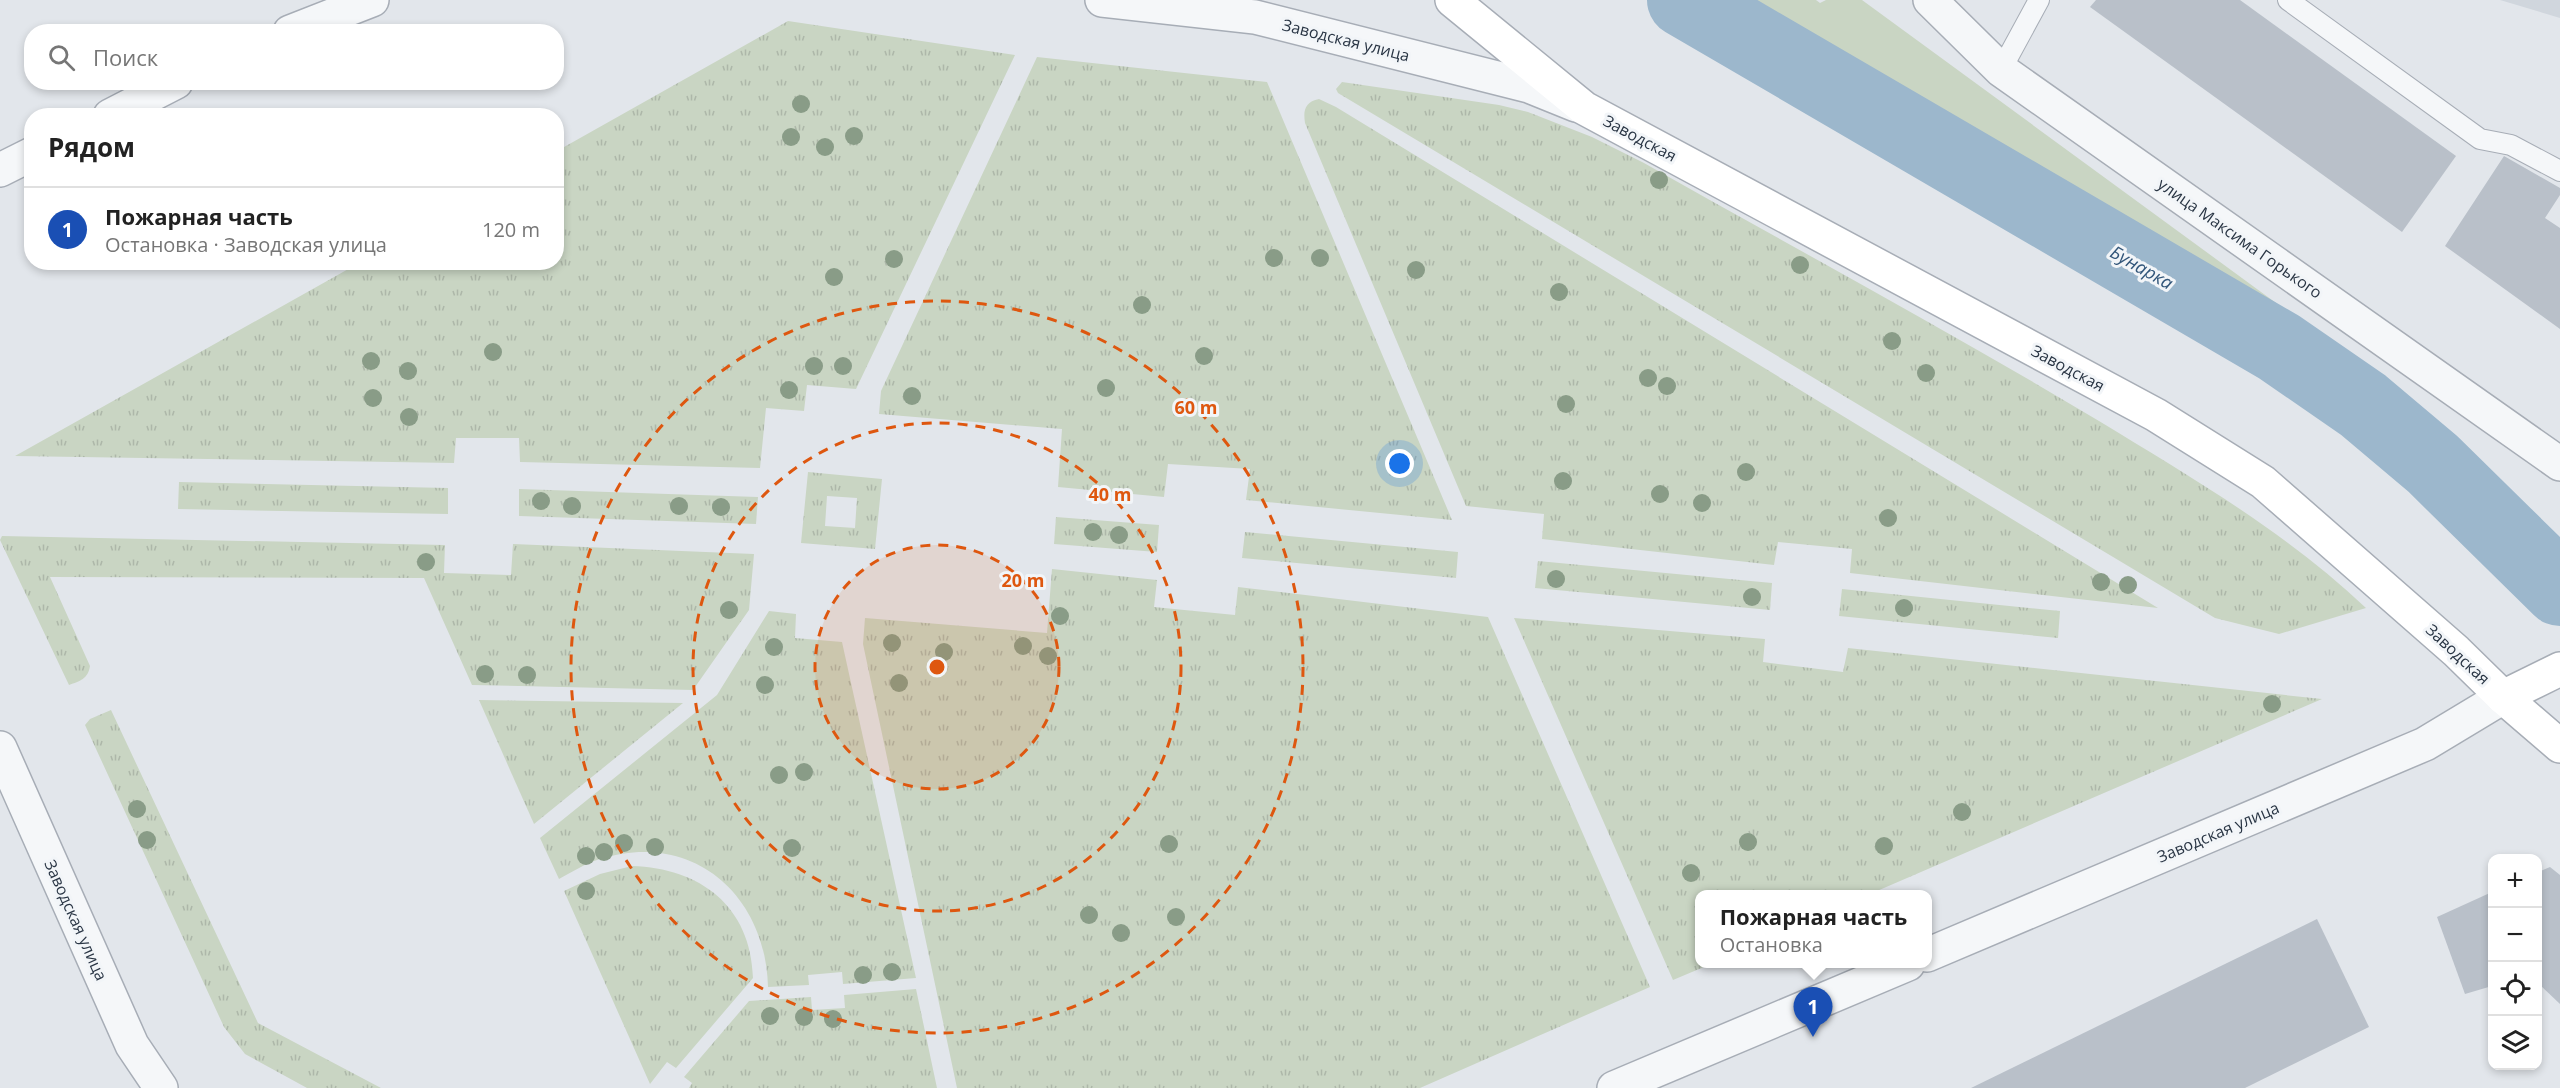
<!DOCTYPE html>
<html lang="ru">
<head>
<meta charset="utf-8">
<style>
	:root { --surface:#fff; --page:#f2f2f2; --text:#222; --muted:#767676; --line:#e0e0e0; --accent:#2563eb }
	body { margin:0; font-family:"Open Sans",sans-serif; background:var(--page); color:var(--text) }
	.controls { position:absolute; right:18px; bottom:18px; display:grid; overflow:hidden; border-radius:12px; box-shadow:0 3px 9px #0003 }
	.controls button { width:54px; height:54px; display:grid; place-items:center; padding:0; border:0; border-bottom:2px solid var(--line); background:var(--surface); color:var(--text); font:30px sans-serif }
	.you { position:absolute; left:1400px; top:464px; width:21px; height:21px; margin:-15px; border:4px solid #fff; border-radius:50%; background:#1a73e8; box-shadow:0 0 0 9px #1a73e833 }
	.badge { display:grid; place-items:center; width:39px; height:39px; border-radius:50%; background:var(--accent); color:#fff; font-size:20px; font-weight:700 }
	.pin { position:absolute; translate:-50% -50px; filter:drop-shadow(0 2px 3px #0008) }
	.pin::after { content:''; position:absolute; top:32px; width:21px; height:18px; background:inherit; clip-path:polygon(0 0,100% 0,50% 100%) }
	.popup { position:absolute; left:1695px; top:890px; width:237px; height:78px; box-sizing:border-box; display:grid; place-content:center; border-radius:12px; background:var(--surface); filter:drop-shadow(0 2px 4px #0005); font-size:20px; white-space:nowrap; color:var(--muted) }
	.popup b { font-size:22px; color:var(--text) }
	.popup::after { content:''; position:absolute; left:50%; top:100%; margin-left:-12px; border:12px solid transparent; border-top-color:var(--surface) }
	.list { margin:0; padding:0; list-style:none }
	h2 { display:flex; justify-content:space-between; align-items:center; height:78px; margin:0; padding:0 24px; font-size:26px }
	h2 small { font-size:20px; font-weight:400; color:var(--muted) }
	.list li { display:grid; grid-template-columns:39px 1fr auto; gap:18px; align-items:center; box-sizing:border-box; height:84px; padding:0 24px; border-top:2px solid var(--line) }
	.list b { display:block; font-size:22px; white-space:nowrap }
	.list p { margin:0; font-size:20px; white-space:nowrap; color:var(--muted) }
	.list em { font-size:20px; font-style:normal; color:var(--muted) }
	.icon { flex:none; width:33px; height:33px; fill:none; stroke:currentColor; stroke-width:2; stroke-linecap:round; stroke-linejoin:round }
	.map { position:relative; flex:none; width:2560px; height:1088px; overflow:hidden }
	.search { position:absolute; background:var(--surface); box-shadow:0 3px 9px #0003; left:24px; top:24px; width:540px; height:66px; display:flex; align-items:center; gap:15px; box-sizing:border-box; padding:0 21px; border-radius:24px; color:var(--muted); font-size:22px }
	.panel { position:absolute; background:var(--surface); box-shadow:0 3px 9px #0003; left:24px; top:108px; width:540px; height:162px; border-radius:24px }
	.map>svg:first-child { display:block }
	.built { fill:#d0d6dd }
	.grass { fill:url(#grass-tufts); fill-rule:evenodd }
	.park { fill:#c9d5c3 }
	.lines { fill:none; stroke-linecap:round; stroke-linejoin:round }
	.river { stroke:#9cb7cc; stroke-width:74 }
	.building { fill:#b9c0c9 }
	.service-casing { stroke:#a7adb6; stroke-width:22 }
	.minor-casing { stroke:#a7adb6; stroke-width:36 }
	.secondary-casing { stroke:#a7adb6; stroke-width:36 }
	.service { stroke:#f5f7f9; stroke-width:20 }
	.minor { stroke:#f5f7f9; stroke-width:33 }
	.secondary { stroke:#fff; stroke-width:33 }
	.tree { fill:#899c87 }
	.ring { fill:none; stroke:#de570f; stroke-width:3; stroke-dasharray:10 8 }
	.labels { text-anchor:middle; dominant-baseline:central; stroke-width:6; stroke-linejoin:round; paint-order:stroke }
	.street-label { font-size:16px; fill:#293544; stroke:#f2f5f8 }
	.water-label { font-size:18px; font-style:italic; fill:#32567a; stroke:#f2f5f8 }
	.centre { fill:#de570f; stroke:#f2f5f8; stroke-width:3 }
	.ring-label { font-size:18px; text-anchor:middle; font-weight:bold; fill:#de570f; stroke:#f2f5f8; stroke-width:6; stroke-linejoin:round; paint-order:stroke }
</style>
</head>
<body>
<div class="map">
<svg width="2560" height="1088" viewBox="0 0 2560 1088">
	<defs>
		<pattern id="grass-tufts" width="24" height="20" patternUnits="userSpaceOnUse" patternTransform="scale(1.5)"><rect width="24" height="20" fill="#c9d5c3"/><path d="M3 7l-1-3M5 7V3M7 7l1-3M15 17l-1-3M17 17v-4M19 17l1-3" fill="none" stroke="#adb7a9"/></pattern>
	</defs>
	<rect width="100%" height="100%" fill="#e2e6eb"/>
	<polygon class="built" points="2500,0 2560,0 2560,18"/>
	<g class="grass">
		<polygon points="788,21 1015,55 856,389 807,385 804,411 766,408 760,468 520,462 519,438 456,438 454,463 15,456 359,263 556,262 557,151"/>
		<polygon points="1037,57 1267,82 1452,520 1246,500 1250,469 1168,464 1164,497 1058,487 1062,429 879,414 881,391"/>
		<path d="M 1342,82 L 1499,105 L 1528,112 L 1592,137 L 1644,163 C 1796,249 1949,331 2099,421 C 2191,477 2287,533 2366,608 L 2279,634 L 2215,618 L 1338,93 L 1336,89 Z"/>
		<path d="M 1319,99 L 1336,107 L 2158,608 L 1850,573 L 1852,549 L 1778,542 L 1774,565 L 1542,539 L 1544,514 L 1466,506 L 1305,123 C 1303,110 1305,102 1319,99 Z"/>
		<path d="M 808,472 L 882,479 L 875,549 L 801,543 ZM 827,496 L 857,498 L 855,528 L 825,526 Z"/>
		<polygon points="179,482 448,488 448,514 178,509"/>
		<polygon points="519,489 758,497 756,524 519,516"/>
		<polygon points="1056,517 1159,525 1157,552 1054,544"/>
		<polygon points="1245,532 1458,552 1456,578 1242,558"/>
		<path d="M 2,536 L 445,545 L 444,573 L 511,575 L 513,544 L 754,554 L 749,610 L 693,690 L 472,685 L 424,578 L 50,577 L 90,666 C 88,679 80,681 69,685 L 0,540 Z"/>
		<polygon points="1538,561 1772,583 1770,610 1535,588"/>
		<polygon points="1052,569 1157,580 1154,607 1235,615 1238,587 1488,617 1650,987 1420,1088 957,1088 863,644 865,618 1047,633"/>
		<polygon points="1842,589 2060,611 2058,638 1839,616"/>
		<path d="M 769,611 L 796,614 L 795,638 L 842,642 L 916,978 L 843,984 L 842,972 L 808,975 L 809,985 L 768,987 C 766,895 693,830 600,859 C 586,863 572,872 559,879 L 540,838 L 717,695 Z"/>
		<polygon points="1514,618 1765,639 1763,662 1843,672 1848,648 2322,699 1870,894 1699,894 1699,964 1711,964 1673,980"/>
		<polygon points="479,700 683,703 534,824"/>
		<polygon points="111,710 258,1023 381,1088 307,1088 245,1054 224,1027 85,725 90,719"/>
		<path d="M 632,866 C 700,868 751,906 753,978 L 676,1068 L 667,1062 L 650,1084 L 564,891 L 600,874 Z"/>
		<polygon points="916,989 937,1088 689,1088 692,1083 684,1077 749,1001 811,997 812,1010 845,1008 844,995"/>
	</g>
	<polygon class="park" points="1691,0 1816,0 1820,3 1826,0 1862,0 2354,360 2349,369 2089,218 1866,101"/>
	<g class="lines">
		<polyline class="river" points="1684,0 2279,347 2363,405 2433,464 2560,589"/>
	</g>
	<g class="building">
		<polygon points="2096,0 2240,0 2456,156 2402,232 2090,7"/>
		<polygon points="2504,156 2560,188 2560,195 2545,218 2560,228 2560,329 2445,246"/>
		<polygon points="2550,867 2560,875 2560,1004 2538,983 2538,872"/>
		<polygon points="2492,892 2492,986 2465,994 2437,917"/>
		<polygon points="2317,919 2369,1027 2245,1088 1971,1088"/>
	</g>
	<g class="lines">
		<defs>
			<g id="service">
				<polyline points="2288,0 2480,139 2511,145 2560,171"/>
				<polyline points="2001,70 2039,0"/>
			</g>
			<g id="minor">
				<polyline points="1102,0 1255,17 1529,86 1576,105"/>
				<polyline points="1930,0 2001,70 2560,464"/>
				<polyline points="290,32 372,0"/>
				<polyline points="110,116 176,82"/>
				<polyline points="0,170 32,154"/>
				<polyline points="0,748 132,1045 161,1088"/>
				<polyline points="1927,955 2425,744 2503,697"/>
				<polyline points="1614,1088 1908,964"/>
			</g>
			<g id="secondary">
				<polyline points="1452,0 1584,108 2156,415 2263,482 2456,651 2503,697 2560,746"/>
				<polyline points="2503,697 2560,669"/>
			</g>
		</defs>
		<use href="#service" class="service-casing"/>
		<use href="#minor" class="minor-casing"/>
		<use href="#secondary" class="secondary-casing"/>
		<use href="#service" class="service"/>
		<use href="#minor" class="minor"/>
		<use href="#secondary" class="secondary"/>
	</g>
	<g class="tree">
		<circle cx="801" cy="104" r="9"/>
		<circle cx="854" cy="136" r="9"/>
		<circle cx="791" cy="137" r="9"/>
		<circle cx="825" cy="147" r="9"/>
		<circle cx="1659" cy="180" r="9"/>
		<circle cx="1274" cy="258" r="9"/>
		<circle cx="1320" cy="258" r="9"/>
		<circle cx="894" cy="259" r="9"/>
		<circle cx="1800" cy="265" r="9"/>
		<circle cx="1416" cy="270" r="9"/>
		<circle cx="834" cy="277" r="9"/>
		<circle cx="1559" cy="292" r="9"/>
		<circle cx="1142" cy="305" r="9"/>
		<circle cx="1892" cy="341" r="9"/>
		<circle cx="493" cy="352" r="9"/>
		<circle cx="1204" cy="356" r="9"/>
		<circle cx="371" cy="361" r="9"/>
		<circle cx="814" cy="366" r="9"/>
		<circle cx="843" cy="366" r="9"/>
		<circle cx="408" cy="371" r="9"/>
		<circle cx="1926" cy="373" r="9"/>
		<circle cx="1648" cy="378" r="9"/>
		<circle cx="1667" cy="386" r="9"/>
		<circle cx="1106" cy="388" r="9"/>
		<circle cx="789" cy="390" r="9"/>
		<circle cx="912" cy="396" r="9"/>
		<circle cx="373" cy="398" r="9"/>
		<circle cx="1566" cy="404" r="9"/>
		<circle cx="409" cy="417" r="9"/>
		<circle cx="1746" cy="472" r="9"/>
		<circle cx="1563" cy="481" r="9"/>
		<circle cx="1660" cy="494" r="9"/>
		<circle cx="541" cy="501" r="9"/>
		<circle cx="1702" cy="503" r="9"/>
		<circle cx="572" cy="506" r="9"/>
		<circle cx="679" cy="506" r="9"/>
		<circle cx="721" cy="507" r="9"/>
		<circle cx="1888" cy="518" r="9"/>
		<circle cx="1093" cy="532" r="9"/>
		<circle cx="1119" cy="535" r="9"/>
		<circle cx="426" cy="562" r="9"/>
		<circle cx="1556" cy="579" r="9"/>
		<circle cx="2101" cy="582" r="9"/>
		<circle cx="2128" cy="585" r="9"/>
		<circle cx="1752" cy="597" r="9"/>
		<circle cx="1904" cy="608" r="9"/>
		<circle cx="729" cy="610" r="9"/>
		<circle cx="1060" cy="616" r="9"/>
		<circle cx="892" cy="643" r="9"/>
		<circle cx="1023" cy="646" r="9"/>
		<circle cx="774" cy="647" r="9"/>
		<circle cx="944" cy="652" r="9"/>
		<circle cx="1048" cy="656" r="9"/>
		<circle cx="485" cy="674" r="9"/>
		<circle cx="527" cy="675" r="9"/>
		<circle cx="899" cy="683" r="9"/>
		<circle cx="765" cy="685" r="9"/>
		<circle cx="2272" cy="704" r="9"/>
		<circle cx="804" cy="772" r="9"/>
		<circle cx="779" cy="775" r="9"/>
		<circle cx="137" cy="809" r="9"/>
		<circle cx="1962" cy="812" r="9"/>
		<circle cx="147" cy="840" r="9"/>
		<circle cx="1748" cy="842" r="9"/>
		<circle cx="624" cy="843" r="9"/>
		<circle cx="1169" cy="844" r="9"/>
		<circle cx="1884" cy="846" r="9"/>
		<circle cx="655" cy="847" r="9"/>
		<circle cx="792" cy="848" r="9"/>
		<circle cx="604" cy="852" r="9"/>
		<circle cx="586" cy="856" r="9"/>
		<circle cx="1691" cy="873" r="9"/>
		<circle cx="586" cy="891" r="9"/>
		<circle cx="1089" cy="915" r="9"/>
		<circle cx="1176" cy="917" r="9"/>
		<circle cx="1121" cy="933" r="9"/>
		<circle cx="892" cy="972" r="9"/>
		<circle cx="863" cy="975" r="9"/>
		<circle cx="770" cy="1016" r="9"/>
		<circle cx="804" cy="1017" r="9"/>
		<circle cx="833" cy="1019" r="9"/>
	</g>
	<circle cx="937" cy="667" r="122" fill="#de570f" fill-opacity=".12"/>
	<g class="ring">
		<circle cx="937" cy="667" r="122"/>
		<circle cx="937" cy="667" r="244"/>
		<circle cx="937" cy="667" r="366"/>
	</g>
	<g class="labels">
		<g class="street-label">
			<text transform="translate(1346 40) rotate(14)">Заводская улица</text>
			<text transform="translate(1640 138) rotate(28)">Заводская</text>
			<text transform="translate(2240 238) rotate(35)">улица Максима Горького</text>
			<text transform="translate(2068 368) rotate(28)">Заводская</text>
			<text transform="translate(2458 654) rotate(43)">Заводская</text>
			<text transform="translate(2218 832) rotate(-23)">Заводская улица</text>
			<text transform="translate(76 920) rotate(66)">Заводская улица</text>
		</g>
		<g class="water-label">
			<text transform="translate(2142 267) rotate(30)">Бунарка</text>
		</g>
	</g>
	<circle cx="937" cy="667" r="9" class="centre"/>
	<g class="ring-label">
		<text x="1196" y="414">60 m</text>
		<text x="1110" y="501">40 m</text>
		<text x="1023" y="587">20 m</text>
	</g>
</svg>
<div class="controls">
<button>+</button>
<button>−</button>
<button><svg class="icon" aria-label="locate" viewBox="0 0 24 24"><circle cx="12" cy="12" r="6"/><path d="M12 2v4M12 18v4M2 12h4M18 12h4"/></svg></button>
<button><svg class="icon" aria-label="layers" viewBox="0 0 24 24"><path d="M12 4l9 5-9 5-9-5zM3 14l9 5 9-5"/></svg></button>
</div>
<div class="you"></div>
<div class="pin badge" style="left:1813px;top:1037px;background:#1a4fb4">1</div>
<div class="popup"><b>Пожарная часть</b>Остановка</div>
<div class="search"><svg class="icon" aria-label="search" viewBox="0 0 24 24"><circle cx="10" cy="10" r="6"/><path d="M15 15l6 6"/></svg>Поиск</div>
<section class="panel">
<h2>Рядом<small></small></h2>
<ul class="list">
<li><span class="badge" style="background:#1a4fb4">1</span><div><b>Пожарная часть</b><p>Остановка · Заводская улица</p></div><em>120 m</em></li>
</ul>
</section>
</div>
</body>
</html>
